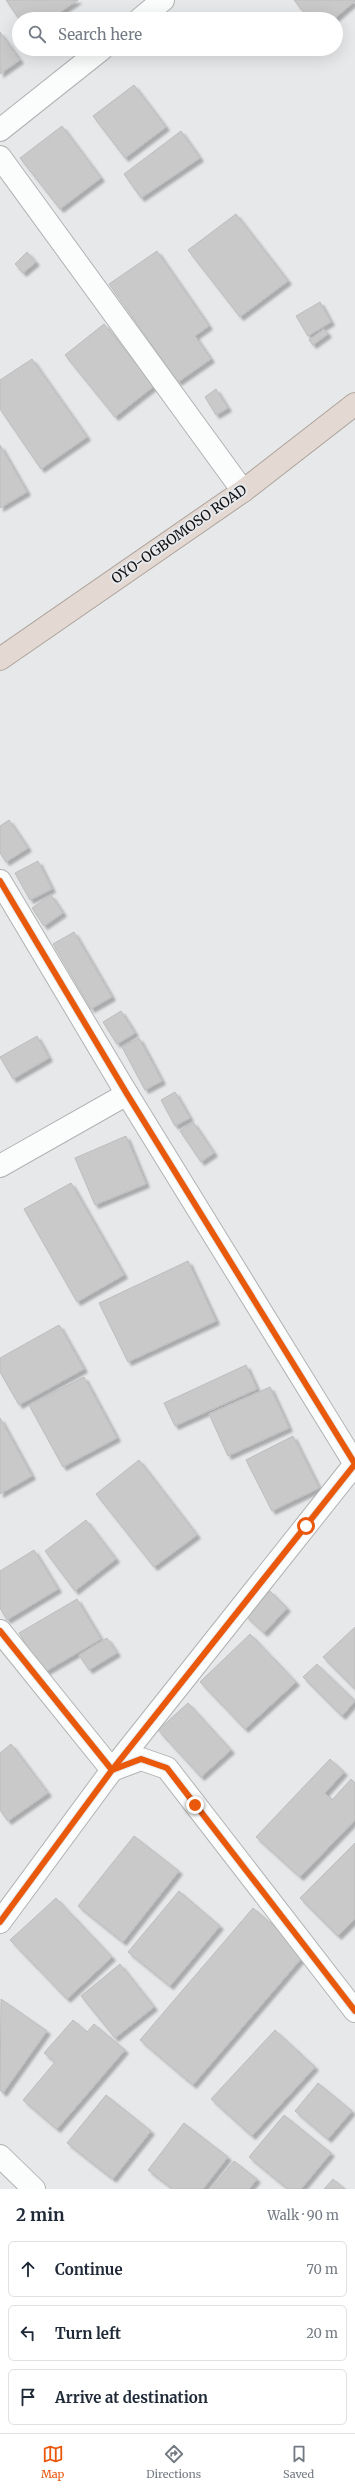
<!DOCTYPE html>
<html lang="en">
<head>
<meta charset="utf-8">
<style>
	:root { --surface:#fff; --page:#f6f6f7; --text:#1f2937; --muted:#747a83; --line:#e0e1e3; --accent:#ea580c }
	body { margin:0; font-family:Merriweather,serif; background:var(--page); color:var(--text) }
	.stop { position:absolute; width:12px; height:12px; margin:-9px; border:3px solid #ea580c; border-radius:50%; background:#fff }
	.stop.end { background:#ea580c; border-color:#fff; box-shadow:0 1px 4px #0008 }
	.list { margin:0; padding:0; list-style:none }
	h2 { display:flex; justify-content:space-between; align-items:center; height:52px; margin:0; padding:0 16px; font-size:17px }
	h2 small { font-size:13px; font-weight:400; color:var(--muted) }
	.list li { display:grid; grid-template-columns:26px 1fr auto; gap:12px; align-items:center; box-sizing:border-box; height:56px; margin:0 8px 8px; padding:0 8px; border:1px solid var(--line); border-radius:6px }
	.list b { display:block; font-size:15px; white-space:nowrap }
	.list em { font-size:13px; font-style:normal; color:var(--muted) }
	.icon { flex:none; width:22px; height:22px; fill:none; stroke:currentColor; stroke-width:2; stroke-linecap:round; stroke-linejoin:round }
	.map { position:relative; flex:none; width:355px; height:2189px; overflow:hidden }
	.search { position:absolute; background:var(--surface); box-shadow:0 4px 16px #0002; left:12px; right:12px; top:12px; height:44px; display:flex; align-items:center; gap:10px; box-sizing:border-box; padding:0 14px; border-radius:22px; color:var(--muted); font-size:15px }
	.sheet { height:244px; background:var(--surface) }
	nav { display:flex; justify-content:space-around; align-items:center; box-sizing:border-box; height:56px; border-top:1px solid var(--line); background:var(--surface); font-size:11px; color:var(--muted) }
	nav a { display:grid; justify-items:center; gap:2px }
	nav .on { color:var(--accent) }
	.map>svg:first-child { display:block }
	.building { fill:#c9c9ca; stroke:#bdbdbe; filter:url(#shadow) }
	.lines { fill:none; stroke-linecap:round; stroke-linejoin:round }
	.street-casing { stroke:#b1b2b3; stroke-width:24 }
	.highway-casing { stroke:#ada39c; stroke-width:24 }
	.street { stroke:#fbfcfc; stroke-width:22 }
	.highway { stroke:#e3d9d2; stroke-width:22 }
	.cycleway-casing { stroke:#e6e8eb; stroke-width:8 }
	.cycleway { stroke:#e8590c; stroke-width:6 }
	.route { stroke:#ea580c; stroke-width:5 }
	.labels { text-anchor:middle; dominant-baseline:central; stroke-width:4; stroke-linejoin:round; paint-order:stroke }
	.street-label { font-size:14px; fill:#111112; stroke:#e6e8eb }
</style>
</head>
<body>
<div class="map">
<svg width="355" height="2189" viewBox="0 0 355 2189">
	<defs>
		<filter id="shadow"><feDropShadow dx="3.5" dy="3.5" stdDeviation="1" flood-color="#0004"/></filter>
	</defs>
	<rect width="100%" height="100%" fill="#e7e8ea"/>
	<g class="building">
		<polygon points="6,0 78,0 50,19 19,19"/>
		<polygon points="294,0 355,0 355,1 334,19 309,19"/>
		<polygon points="0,32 20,60 0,74"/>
		<polygon points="134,85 166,127 125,158 93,116"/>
		<polygon points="62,126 101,178 60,209 20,158"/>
		<polygon points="181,131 200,158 141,198 124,174"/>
		<polygon points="236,214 288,281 240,317 188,250"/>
		<polygon points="157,251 209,326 195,336 211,359 178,382 109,284"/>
		<polygon points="27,252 36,262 23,273 15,264"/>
		<polygon points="320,302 331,322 308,336 296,316"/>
		<polygon points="104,324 154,386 115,417 65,355"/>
		<polygon points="324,329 328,334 313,345 309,340"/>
		<polygon points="32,359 87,437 41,469 0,409 0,380"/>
		<polygon points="216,389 228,408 216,415 205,397"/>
		<polygon points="0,445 27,492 0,508"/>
		<polygon points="9,820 28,848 6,862 0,853 0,826"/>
		<polygon points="38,861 52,889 30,900 15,873"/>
		<polygon points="51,895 63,913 44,926 32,908"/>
		<polygon points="74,932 112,997 91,1009 53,944"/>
		<polygon points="121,1011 135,1033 117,1044 103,1022"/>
		<polygon points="37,1036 49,1058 13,1079 0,1057"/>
		<polygon points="139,1038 162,1081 145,1090 122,1047"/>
		<polygon points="175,1092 190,1118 175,1126 161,1100"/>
		<polygon points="193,1122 214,1153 201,1162 180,1131"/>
		<polygon points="126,1136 146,1184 95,1205 75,1158"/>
		<polygon points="71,1183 124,1275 77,1302 24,1209"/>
		<polygon points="188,1261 216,1321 128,1362 99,1303"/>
		<polygon points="59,1325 84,1369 19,1405 0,1372 0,1358"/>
		<polygon points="246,1365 257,1389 175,1426 164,1403"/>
		<polygon points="84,1377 117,1438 63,1467 29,1405"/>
		<polygon points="270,1387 289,1428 228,1456 209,1414"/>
		<polygon points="0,1418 32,1476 0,1494"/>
		<polygon points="293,1436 319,1488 272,1511 246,1460"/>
		<polygon points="139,1460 197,1535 154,1567 96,1494"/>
		<polygon points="86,1520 116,1559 75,1591 45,1551"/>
		<polygon points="34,1550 58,1589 7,1620 0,1608 0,1571"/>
		<polygon points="270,1591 287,1608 264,1633 246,1616"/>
		<polygon points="77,1599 101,1639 43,1673 19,1633"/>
		<polygon points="355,1627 355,1689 323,1657"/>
		<polygon points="250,1634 296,1682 245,1729 200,1682"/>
		<polygon points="107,1638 117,1653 89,1670 79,1655"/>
		<polygon points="317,1664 355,1701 342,1716 303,1677"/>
		<polygon points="188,1703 231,1750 201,1777 158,1730"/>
		<polygon points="11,1744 48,1793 8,1821 0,1810 0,1753"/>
		<polygon points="330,1759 344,1772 325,1793 332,1800 351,1779 355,1783 355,1820 300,1877 256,1837"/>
		<polygon points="134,1836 179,1871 123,1942 78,1906"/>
		<polygon points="355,1843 355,1919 338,1936 300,1898"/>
		<polygon points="179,1891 220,1926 170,1986 128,1952"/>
		<polygon points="56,1898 112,1957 67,1999 10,1940"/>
		<polygon points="253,1908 306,1953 193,2085 140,2040"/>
		<polygon points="120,1964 154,2007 115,2038 81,1996"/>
		<polygon points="1,1999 47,2031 3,2093 0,2090"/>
		<polygon points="73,2020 87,2032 94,2024 125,2050 57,2129 23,2100 55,2062 44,2053"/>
		<polygon points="275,2030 315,2067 252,2136 211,2099"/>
		<polygon points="318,2083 352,2111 328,2139 295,2111"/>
		<polygon points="106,2095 151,2131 113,2179 67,2143"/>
		<polygon points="284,2115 331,2153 301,2189 288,2189 249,2157"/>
		<polygon points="184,2123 228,2157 203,2189 173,2189 148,2170"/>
		<polygon points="234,2161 257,2179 249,2189 211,2189"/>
		<polygon points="333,2179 345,2189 324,2189"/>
	</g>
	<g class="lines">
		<defs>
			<g id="street">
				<polyline points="140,19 163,0"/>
				<polyline points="0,130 102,49"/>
				<polyline points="0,157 243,491"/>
				<polyline points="0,881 127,1094 355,1464"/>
				<polyline points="0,1166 127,1094"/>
				<polyline points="0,1631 112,1770 141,1759 167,1768 355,2011"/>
				<polyline points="0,1922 112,1770 355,1464"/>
				<polyline points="0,2156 34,2189"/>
			</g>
			<polyline id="highway" points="0,659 243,491 355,404"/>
		</defs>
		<use href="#street" class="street-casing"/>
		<use href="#highway" class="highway-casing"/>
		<use href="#street" class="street"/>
		<use href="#highway" class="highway"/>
		<defs>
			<g id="cycleway">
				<polyline points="0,881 127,1094 355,1464"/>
				<polyline points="0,1631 112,1770 141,1759 167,1768 355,2011"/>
				<polyline points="0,1922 112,1770 355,1464"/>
			</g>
		</defs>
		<use href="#cycleway" class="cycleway-casing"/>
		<use href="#cycleway" class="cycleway"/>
	</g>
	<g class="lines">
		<polyline class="route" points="195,1805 167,1768 141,1759 112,1770 306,1526"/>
	</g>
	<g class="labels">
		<g class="street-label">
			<text transform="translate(179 534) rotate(-35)">OYO-OGBOMOSO ROAD</text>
		</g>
	</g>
</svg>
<div class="stop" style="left:306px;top:1526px"></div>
<div class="stop end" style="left:195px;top:1805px"></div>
<div class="search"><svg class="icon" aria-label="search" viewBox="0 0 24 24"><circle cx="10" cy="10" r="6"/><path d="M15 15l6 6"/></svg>Search here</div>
</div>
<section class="sheet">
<h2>2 min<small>Walk · 90 m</small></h2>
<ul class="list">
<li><svg class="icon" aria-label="ahead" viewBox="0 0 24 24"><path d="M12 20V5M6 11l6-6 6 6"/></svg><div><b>Continue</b></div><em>70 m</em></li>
<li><svg class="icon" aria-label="left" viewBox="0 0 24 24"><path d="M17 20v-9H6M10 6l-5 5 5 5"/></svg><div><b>Turn left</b></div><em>20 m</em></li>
<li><svg class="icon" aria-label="arrive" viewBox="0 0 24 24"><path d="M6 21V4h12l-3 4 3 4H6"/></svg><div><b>Arrive at destination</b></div></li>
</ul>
</section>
<nav>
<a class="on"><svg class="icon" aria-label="map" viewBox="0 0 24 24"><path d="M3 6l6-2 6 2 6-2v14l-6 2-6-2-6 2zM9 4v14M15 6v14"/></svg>Map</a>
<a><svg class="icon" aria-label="directions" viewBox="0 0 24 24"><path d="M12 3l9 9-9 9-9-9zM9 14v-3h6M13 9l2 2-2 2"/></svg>Directions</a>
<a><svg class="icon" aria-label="saved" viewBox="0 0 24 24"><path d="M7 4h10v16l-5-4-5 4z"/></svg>Saved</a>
</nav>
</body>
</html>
